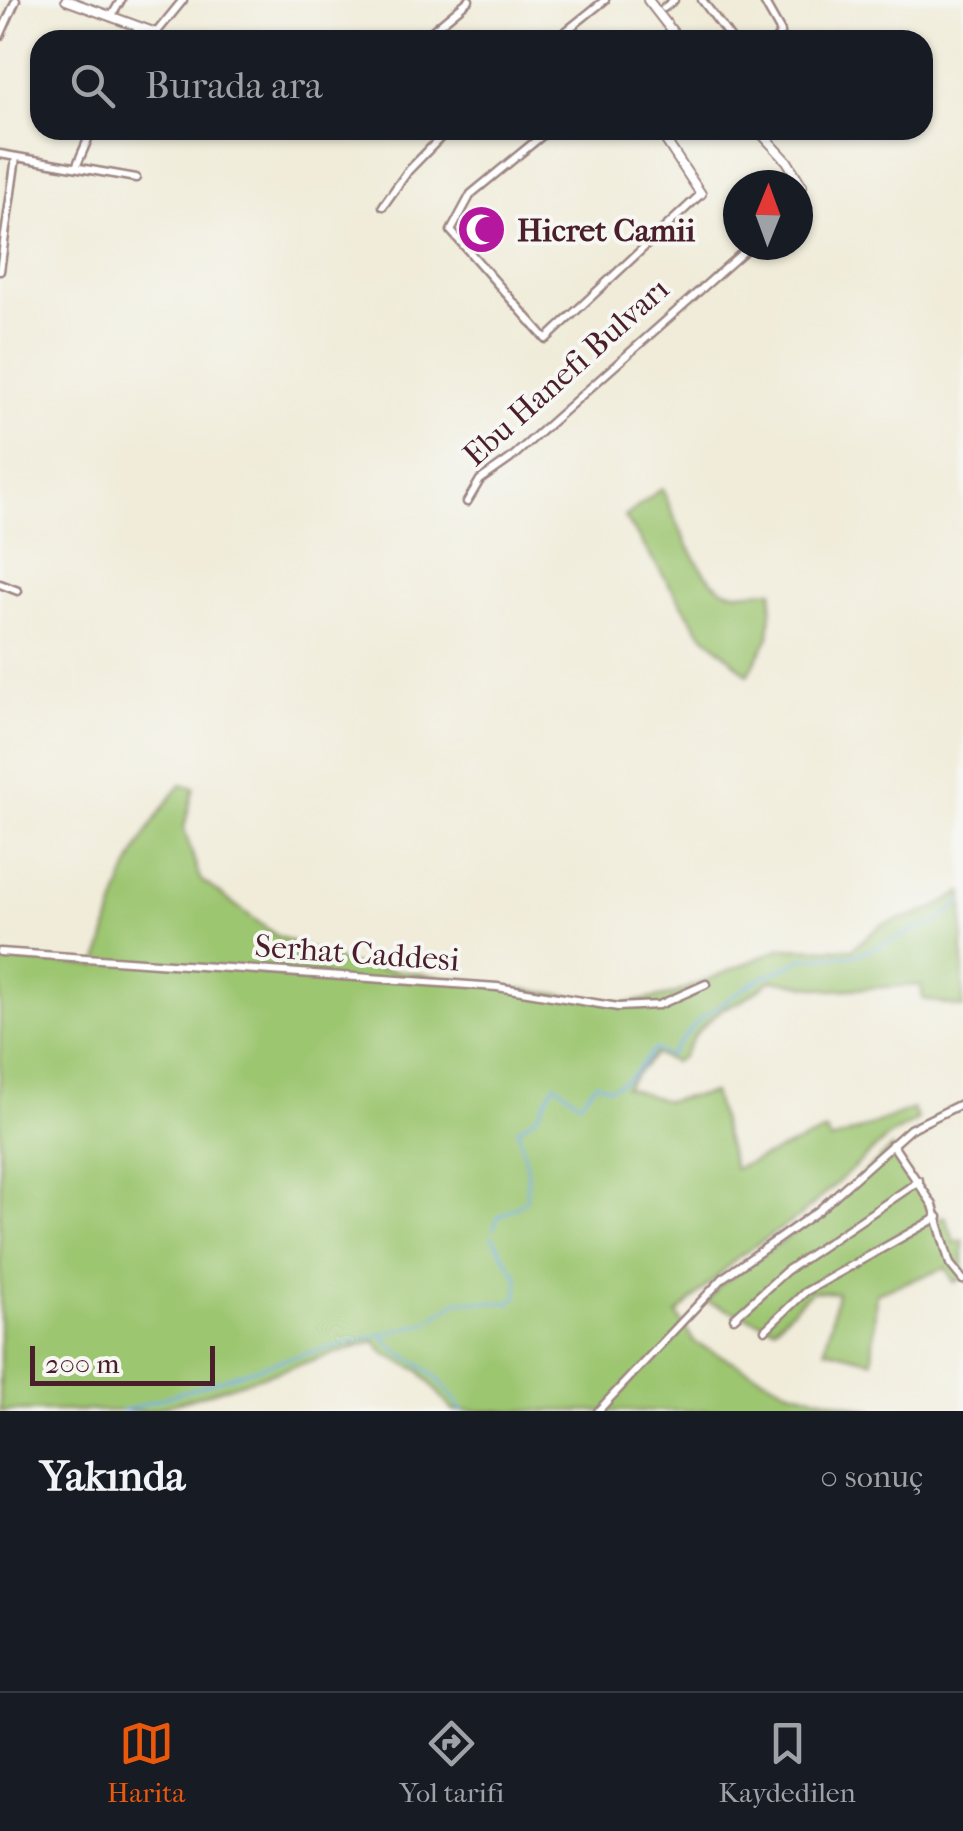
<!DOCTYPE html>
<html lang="tr">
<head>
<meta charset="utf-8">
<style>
	:root { --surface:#171b24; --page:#20242c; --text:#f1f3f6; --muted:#9ea1a6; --line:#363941; --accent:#ea580c }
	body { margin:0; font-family:"IM FELL French Canon",serif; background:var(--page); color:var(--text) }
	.compass { position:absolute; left:723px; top:170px; width:90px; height:90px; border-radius:50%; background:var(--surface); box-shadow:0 2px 8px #0004; rotate:1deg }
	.scale { position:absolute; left:30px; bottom:25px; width:185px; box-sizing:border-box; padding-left:10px; border:5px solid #4a1f2b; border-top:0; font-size:28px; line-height:35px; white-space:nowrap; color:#4a1f2b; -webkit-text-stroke:8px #f6f6f2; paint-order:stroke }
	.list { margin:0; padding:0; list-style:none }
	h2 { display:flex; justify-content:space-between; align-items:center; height:130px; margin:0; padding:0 40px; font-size:42px }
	h2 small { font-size:32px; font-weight:400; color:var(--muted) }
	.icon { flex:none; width:55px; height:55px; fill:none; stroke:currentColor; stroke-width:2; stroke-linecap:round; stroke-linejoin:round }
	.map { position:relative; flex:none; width:963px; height:1411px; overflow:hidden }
	.search { position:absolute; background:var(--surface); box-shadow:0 2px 8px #0004; left:30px; right:30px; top:30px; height:110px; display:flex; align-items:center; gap:25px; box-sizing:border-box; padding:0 35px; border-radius:30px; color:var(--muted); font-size:38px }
	.sheet { height:280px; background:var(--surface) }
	nav { display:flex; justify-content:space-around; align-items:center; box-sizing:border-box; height:140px; border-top:2px solid var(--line); background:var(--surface); font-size:28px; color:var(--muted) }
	nav a { display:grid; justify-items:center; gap:5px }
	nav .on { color:var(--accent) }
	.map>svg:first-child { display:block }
	.green { fill:#9dc671; stroke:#74724e; stroke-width:2.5 }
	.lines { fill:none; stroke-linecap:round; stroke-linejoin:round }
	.stream { stroke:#74ace3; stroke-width:2.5 }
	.minor-casing { stroke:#9d8682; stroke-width:11 }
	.tertiary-casing { stroke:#9d8682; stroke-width:12 }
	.minor { stroke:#fff; stroke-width:6 }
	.tertiary { stroke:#fff; stroke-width:8 }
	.labels { text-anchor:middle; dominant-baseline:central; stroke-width:8; stroke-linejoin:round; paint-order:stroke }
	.poi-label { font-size:32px; font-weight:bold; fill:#4a1f2b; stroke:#f6f6f2; text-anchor:start }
	.street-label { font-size:32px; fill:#4a1f2b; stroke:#f6f6f2 }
</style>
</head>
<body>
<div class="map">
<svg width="963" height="1411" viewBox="0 0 963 1411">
	<rect width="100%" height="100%" fill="#f6f6f2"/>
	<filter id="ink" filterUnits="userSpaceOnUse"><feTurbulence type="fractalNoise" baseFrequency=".01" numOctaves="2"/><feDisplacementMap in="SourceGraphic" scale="20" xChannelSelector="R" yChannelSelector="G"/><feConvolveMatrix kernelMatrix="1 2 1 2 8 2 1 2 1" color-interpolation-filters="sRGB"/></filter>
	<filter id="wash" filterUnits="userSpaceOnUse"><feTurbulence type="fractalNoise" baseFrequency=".0048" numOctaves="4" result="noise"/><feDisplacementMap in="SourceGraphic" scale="40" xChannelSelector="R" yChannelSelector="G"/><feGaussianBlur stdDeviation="2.25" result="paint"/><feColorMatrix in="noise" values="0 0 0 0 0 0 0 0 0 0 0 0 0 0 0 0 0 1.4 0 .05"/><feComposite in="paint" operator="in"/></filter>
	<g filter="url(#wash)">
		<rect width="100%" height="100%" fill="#f0ecd9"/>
		<g class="green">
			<path d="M 662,488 C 673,514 698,579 725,590 C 738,595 759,591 773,590 L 769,637 L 748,675 L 699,630 L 625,517 Z"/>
			<path d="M 181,785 L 194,787 L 184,828 L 200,879 L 277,936 L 348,964 L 625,1004 L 674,994 L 782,948 L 852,949 L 881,925 L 933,909 L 963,892 L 963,1008 L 923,999 L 921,985 L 832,990 L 772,980 L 740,1002 L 723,1008 L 697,1032 L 682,1057 L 674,1062 L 655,1054 L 625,1087 L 665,1101 L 713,1093 L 734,1169 L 826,1131 L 831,1141 L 913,1109 L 918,1120 L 888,1137 L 800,1216 L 738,1257 L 677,1314 L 694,1342 L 787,1389 L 873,1411 L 453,1411 L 420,1371 L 385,1354 L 375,1341 L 150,1411 L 0,1411 L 0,958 L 98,966 C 114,896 134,840 181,785 Z"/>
			<polygon points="892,1148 937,1219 945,1216 955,1243 963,1240 963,1279 954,1283 946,1268 876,1293 872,1361 825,1349 837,1293 812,1291 774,1327 707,1302 721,1284 814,1219"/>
		</g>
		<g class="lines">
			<g class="stream">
				<path d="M 493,1229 L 498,1218 L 526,1200 L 528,1170 L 518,1129 L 538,1114 L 555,1084 L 580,1102 L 597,1082 L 609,1088 C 632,1081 640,1066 654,1049 L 668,1056 L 699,1020 L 752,983 L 804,958 L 854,955 L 872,949 L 939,921 L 963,901"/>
				<path d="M 382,1334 C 394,1354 408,1355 425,1368 C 440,1379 452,1395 462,1411"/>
				<polyline points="123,1411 285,1359 426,1323 458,1301 510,1303 517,1296 518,1278 492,1236"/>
			</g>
		</g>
	</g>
	<g filter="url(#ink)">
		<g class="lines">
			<defs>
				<g id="minor">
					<polyline points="702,0 732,40"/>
					<polyline points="763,0 781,32 776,40"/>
					<polyline points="664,8 674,0"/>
					<polyline points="111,17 121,0"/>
					<polyline points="156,33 183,0"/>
					<polyline points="0,36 16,0"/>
					<polyline points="133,40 139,27"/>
					<polyline points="421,40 469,0"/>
					<polyline points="555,40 605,0"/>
					<polyline points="663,40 673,33"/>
					<polyline points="549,130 471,194 451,231 546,339 701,194"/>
					<polyline points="0,154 136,178"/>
					<polyline points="76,167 92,130"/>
					<polyline points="798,202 802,186"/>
					<polyline points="383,206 408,171 448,130"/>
					<polyline points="0,271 16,157"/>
					<polyline points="467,502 480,480 510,459 751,245"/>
					<polyline points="0,584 18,591"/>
					<polyline points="0,952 497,987 618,1007 659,1005 706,984"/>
					<polyline points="892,1144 933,1205 950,1264 963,1280"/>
					<polyline points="734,1318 786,1271 919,1181"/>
					<polyline points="765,1330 805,1292 938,1217"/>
					<polyline points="598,1411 724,1277 818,1211 910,1129 963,1103"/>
				</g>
				<g id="tertiary">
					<polyline points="66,0 156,33"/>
					<polyline points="648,0 679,40"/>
					<polyline points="659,130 701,194"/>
					<polyline points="758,130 787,161 802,186"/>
				</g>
			</defs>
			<use href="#minor" class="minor-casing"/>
			<use href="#tertiary" class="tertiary-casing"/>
			<use href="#minor" class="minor"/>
			<use href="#tertiary" class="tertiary"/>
		</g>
	</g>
	<defs>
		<symbol id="mosque-disc" viewBox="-11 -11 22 22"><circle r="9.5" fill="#b5179e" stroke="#f6f6f2"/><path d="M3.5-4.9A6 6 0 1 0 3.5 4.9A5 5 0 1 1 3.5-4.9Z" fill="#fff"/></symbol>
	</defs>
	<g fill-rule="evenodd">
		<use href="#mosque-disc" x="454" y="202" width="55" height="55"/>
	</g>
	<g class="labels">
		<g class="poi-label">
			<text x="517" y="230">Hicret Camii</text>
		</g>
		<g class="street-label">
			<text transform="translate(566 372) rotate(-42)">Ebu Hanefi Bulvarı</text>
			<text transform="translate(357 953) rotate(4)">Serhat Caddesi</text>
		</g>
	</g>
</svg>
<svg class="compass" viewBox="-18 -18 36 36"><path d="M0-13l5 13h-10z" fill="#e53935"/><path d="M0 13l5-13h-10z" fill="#9ea1a6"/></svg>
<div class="scale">200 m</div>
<div class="search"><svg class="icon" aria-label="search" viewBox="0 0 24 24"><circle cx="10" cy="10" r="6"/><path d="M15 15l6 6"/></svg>Burada ara</div>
</div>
<section class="sheet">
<h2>Yakında<small>0 sonuç</small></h2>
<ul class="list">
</ul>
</section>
<nav>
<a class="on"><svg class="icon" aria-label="map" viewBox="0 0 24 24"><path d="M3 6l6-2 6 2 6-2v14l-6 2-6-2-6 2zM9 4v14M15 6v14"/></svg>Harita</a>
<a><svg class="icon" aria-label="directions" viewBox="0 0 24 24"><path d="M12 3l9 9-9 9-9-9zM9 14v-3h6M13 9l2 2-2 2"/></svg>Yol tarifi</a>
<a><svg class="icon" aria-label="saved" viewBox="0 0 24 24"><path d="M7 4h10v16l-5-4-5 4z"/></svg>Kaydedilen</a>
</nav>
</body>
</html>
